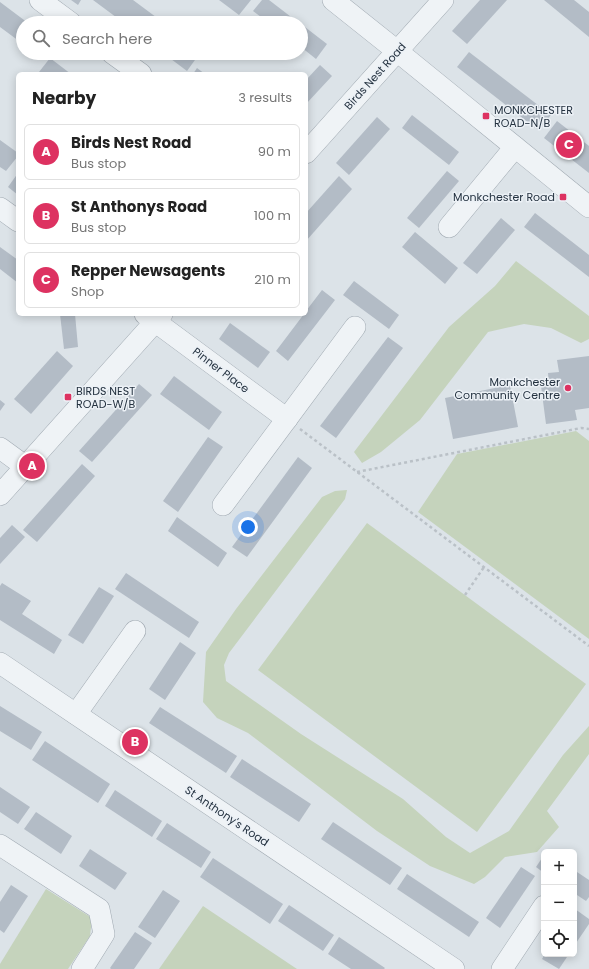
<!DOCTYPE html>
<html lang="en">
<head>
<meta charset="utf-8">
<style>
	:root { --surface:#fff; --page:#f6f6f6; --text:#222; --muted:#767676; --line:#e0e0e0; --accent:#dd3261 }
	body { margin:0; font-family:Poppins,sans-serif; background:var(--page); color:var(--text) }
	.controls { position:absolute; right:12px; bottom:12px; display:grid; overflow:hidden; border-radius:6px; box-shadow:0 2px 10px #0003 }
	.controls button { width:36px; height:36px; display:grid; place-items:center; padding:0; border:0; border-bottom:1px solid var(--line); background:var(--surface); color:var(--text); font:20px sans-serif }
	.you { position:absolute; left:248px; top:527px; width:14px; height:14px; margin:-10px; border:3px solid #fff; border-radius:50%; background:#1a73e8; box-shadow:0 0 0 6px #1a73e833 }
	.badge { display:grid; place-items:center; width:26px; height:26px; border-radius:50%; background:var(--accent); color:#fff; font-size:13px; font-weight:700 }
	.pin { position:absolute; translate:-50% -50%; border:2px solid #fff; box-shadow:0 1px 4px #0006 }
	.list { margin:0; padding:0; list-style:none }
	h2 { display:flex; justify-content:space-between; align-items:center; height:52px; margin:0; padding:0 16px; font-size:17px }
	h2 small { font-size:13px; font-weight:400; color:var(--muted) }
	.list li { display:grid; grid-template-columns:26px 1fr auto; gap:12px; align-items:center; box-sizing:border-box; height:56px; margin:0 8px 8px; padding:0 8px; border:1px solid var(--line); border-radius:6px }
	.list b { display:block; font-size:15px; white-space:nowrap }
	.list p { margin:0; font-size:13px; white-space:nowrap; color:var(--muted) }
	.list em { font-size:13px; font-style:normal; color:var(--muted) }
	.icon { flex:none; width:22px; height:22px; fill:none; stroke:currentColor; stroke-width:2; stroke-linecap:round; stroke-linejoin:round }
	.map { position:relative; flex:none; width:589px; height:969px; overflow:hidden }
	.search { position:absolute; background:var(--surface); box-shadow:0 2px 10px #0003; left:16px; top:16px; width:292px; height:44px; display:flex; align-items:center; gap:10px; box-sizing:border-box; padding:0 14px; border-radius:22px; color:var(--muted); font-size:15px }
	.panel { position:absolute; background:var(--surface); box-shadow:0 2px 10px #0003; left:16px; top:72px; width:292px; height:244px; border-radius:6px }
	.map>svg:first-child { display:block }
	.green { fill:#c5d3bc }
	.building { fill:#b3bcc6 }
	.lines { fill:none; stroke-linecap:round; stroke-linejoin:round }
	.minor-casing { stroke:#a1aab2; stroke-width:22 }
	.path { stroke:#bac1c7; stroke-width:2.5; stroke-dasharray:3 3; stroke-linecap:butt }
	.minor { stroke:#eff3f6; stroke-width:21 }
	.poi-dot { fill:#dd3261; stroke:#ecf1f6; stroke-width:1.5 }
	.labels { text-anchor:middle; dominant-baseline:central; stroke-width:3; stroke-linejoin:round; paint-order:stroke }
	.street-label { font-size:11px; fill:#243240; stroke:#ecf1f6 }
	.poi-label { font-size:11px; fill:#243240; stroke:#ecf1f6; text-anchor:start }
</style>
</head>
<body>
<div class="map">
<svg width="589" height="969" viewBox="0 0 589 969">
	<rect width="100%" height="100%" fill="#dce3e8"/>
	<g class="green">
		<polygon points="516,261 589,316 589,339 581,343 551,328 524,324 488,332 420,420 381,452 362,463 354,452 449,327 495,286"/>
		<polygon points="576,431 589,441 589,639 418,512 457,454"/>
		<polygon points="347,490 345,499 229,653 224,665 226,681 301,734 403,799 446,837 470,853 509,831 563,755 589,726 589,754 547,811 559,827 537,852 505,857 485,877 474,884 430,866 377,831 248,733 217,718 203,702 206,652 236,609 322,497 335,491"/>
		<polygon points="367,523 586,684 477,832 258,670"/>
		<polygon points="46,889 92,918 90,936 68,969 0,969 0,964"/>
		<polygon points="203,906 297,969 159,969"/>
	</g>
	<g class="building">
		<polygon points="71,0 81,0 78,5"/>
		<polygon points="93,0 133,0 164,23 124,23"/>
		<polygon points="219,0 251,0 239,15"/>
		<polygon points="262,0 269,0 299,23 269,23 253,11"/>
		<polygon points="480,0 507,0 467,44 452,31"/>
		<polygon points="544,0 574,0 589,12 589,37"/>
		<polygon points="0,2 28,23 23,23 23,44 0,27"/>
		<polygon points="301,24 327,44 316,59 301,47"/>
		<polygon points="469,52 551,115 538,130 457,67"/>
		<polygon points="35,53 46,53 42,58"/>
		<polygon points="163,53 200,53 187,71"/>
		<polygon points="50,58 71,74 41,74 39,72"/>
		<polygon points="320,65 332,76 306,104 306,80"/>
		<polygon points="197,68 205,74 193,74"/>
		<polygon points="412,115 459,152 449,165 402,128"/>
		<polygon points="377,117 390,129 349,175 336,163"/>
		<polygon points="557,121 589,146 589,173 544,138"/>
		<polygon points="0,140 18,153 18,156 6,171 0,167"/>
		<polygon points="447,171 459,181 419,228 407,218"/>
		<polygon points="18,173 18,195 8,187"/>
		<polygon points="339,176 352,189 306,241 306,213"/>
		<polygon points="535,213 589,255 589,277 524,227"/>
		<polygon points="501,218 515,230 477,274 463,263"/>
		<polygon points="415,232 458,268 445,284 402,247"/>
		<polygon points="0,247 18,260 18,283 0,269"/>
		<polygon points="354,281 399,315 389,329 343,295"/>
		<polygon points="322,290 335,300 288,361 276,351 304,314 306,314 306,311"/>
		<polygon points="60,314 75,314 78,347 64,349"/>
		<polygon points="230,323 270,352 258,368 219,339"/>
		<polygon points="388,337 403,348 336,438 320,426"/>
		<polygon points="57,351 73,366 31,414 14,399"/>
		<polygon points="589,356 589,408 575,410 577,420 546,424 541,386 549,385 548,373 559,372 557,360"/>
		<polygon points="174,376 222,412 209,430 160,394"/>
		<polygon points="139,384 152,395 92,462 79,451"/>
		<polygon points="510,385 518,427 453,439 445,398"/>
		<polygon points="0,400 5,404 0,411"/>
		<polygon points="208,437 223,447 178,512 163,501"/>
		<polygon points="298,457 312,468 247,557 232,547"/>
		<polygon points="82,464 95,476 37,542 23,530"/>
		<polygon points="177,517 227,553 218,567 168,531"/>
		<polygon points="12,525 25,537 0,564 0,538"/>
		<polygon points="126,573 199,622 189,638 115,589"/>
		<polygon points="2,583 31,601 22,614 62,640 54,654 0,620 0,586"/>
		<polygon points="99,587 114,596 83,644 68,635"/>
		<polygon points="180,642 196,653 165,700 149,689"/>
		<polygon points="0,706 42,732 31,750 0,731"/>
		<polygon points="160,707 237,756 226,773 149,723"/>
		<polygon points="45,741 110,784 98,803 32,760"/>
		<polygon points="242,759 311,804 299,822 230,777"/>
		<polygon points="0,787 30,807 18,824 0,812"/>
		<polygon points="115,790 162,821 152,837 105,806"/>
		<polygon points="36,812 72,836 61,854 24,829"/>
		<polygon points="333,822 402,868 390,885 321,839"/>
		<polygon points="167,823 211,852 201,868 156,839"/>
		<polygon points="90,849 127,873 115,890 79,866"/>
		<polygon points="544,855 544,873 536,867"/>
		<polygon points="213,858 283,904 270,924 200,877"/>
		<polygon points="521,867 535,876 500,928 486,918"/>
		<polygon points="574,870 589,880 589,897 586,901 574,893"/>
		<polygon points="407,874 479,922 469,937 397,889"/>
		<polygon points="11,885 28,896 4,933 0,930 0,902"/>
		<polygon points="163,890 180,901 155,938 138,927"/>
		<polygon points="289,905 334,935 323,951 278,921"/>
		<polygon points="575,909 589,919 589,924 574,946 574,911"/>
		<polygon points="135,932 152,943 134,969 111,969 110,968"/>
		<polygon points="339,937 385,968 384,969 351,969 328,954"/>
		<polygon points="545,954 569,954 559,969 542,959"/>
	</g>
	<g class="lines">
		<defs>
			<g id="minor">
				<polyline points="40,0 71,23"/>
				<polyline points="333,0 397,51 589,207"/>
				<polyline points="112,53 141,74"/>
				<polyline points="306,153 443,0"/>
				<polyline points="0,208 18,221"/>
				<polyline points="449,227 515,147"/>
				<polyline points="145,314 287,419"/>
				<polyline points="0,448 26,467"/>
				<polyline points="0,495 162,314"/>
				<polyline points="223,505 355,327"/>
				<polyline points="0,663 454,969"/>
				<polyline points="76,714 135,631"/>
				<polyline points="0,845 99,909 104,934 82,969"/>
				<polyline points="502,969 544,906"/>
			</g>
		</defs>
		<use href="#minor" class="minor-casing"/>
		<g class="path">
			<polyline points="300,429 589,646"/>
			<polyline points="357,472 581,428 589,429"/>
			<polyline points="465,595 484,567"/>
		</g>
		<use href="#minor" class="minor"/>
	</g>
	<g class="poi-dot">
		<rect x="482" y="112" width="8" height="8" rx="2"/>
		<rect x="559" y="193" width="8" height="8" rx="2"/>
		<circle cx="568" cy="388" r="4"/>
		<rect x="64" y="393" width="8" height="8" rx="2"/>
	</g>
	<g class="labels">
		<g class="street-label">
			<text transform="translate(375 76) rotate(-48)">Birds Nest Road</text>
			<text transform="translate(221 370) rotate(37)">Pinner Place</text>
			<text transform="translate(227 816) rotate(34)">St Anthony's Road</text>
		</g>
		<g class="poi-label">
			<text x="494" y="110">MONKCHESTER<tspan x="494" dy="13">ROAD-N/B</tspan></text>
			<text x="555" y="197" text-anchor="end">Monkchester Road</text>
			<text x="560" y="382" text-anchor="end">Monkchester<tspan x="560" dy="13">Community Centre</tspan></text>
			<text x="76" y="391">BIRDS NEST<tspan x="76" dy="13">ROAD-W/B</tspan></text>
		</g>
	</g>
</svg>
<div class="controls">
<button>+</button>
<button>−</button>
<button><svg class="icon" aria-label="locate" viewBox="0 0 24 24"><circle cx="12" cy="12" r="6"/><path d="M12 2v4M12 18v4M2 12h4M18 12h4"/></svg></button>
</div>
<div class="you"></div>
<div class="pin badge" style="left:32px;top:466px">A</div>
<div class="pin badge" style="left:135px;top:742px">B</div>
<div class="pin badge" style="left:569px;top:145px">C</div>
<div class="search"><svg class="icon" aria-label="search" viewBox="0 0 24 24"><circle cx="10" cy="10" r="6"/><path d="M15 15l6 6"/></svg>Search here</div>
<section class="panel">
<h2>Nearby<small>3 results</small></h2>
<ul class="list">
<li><span class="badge">A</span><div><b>Birds Nest Road</b><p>Bus stop</p></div><em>90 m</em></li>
<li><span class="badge">B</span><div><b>St Anthonys Road</b><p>Bus stop</p></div><em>100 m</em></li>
<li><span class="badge">C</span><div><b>Repper Newsagents</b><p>Shop</p></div><em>210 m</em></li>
</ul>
</section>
</div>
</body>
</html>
